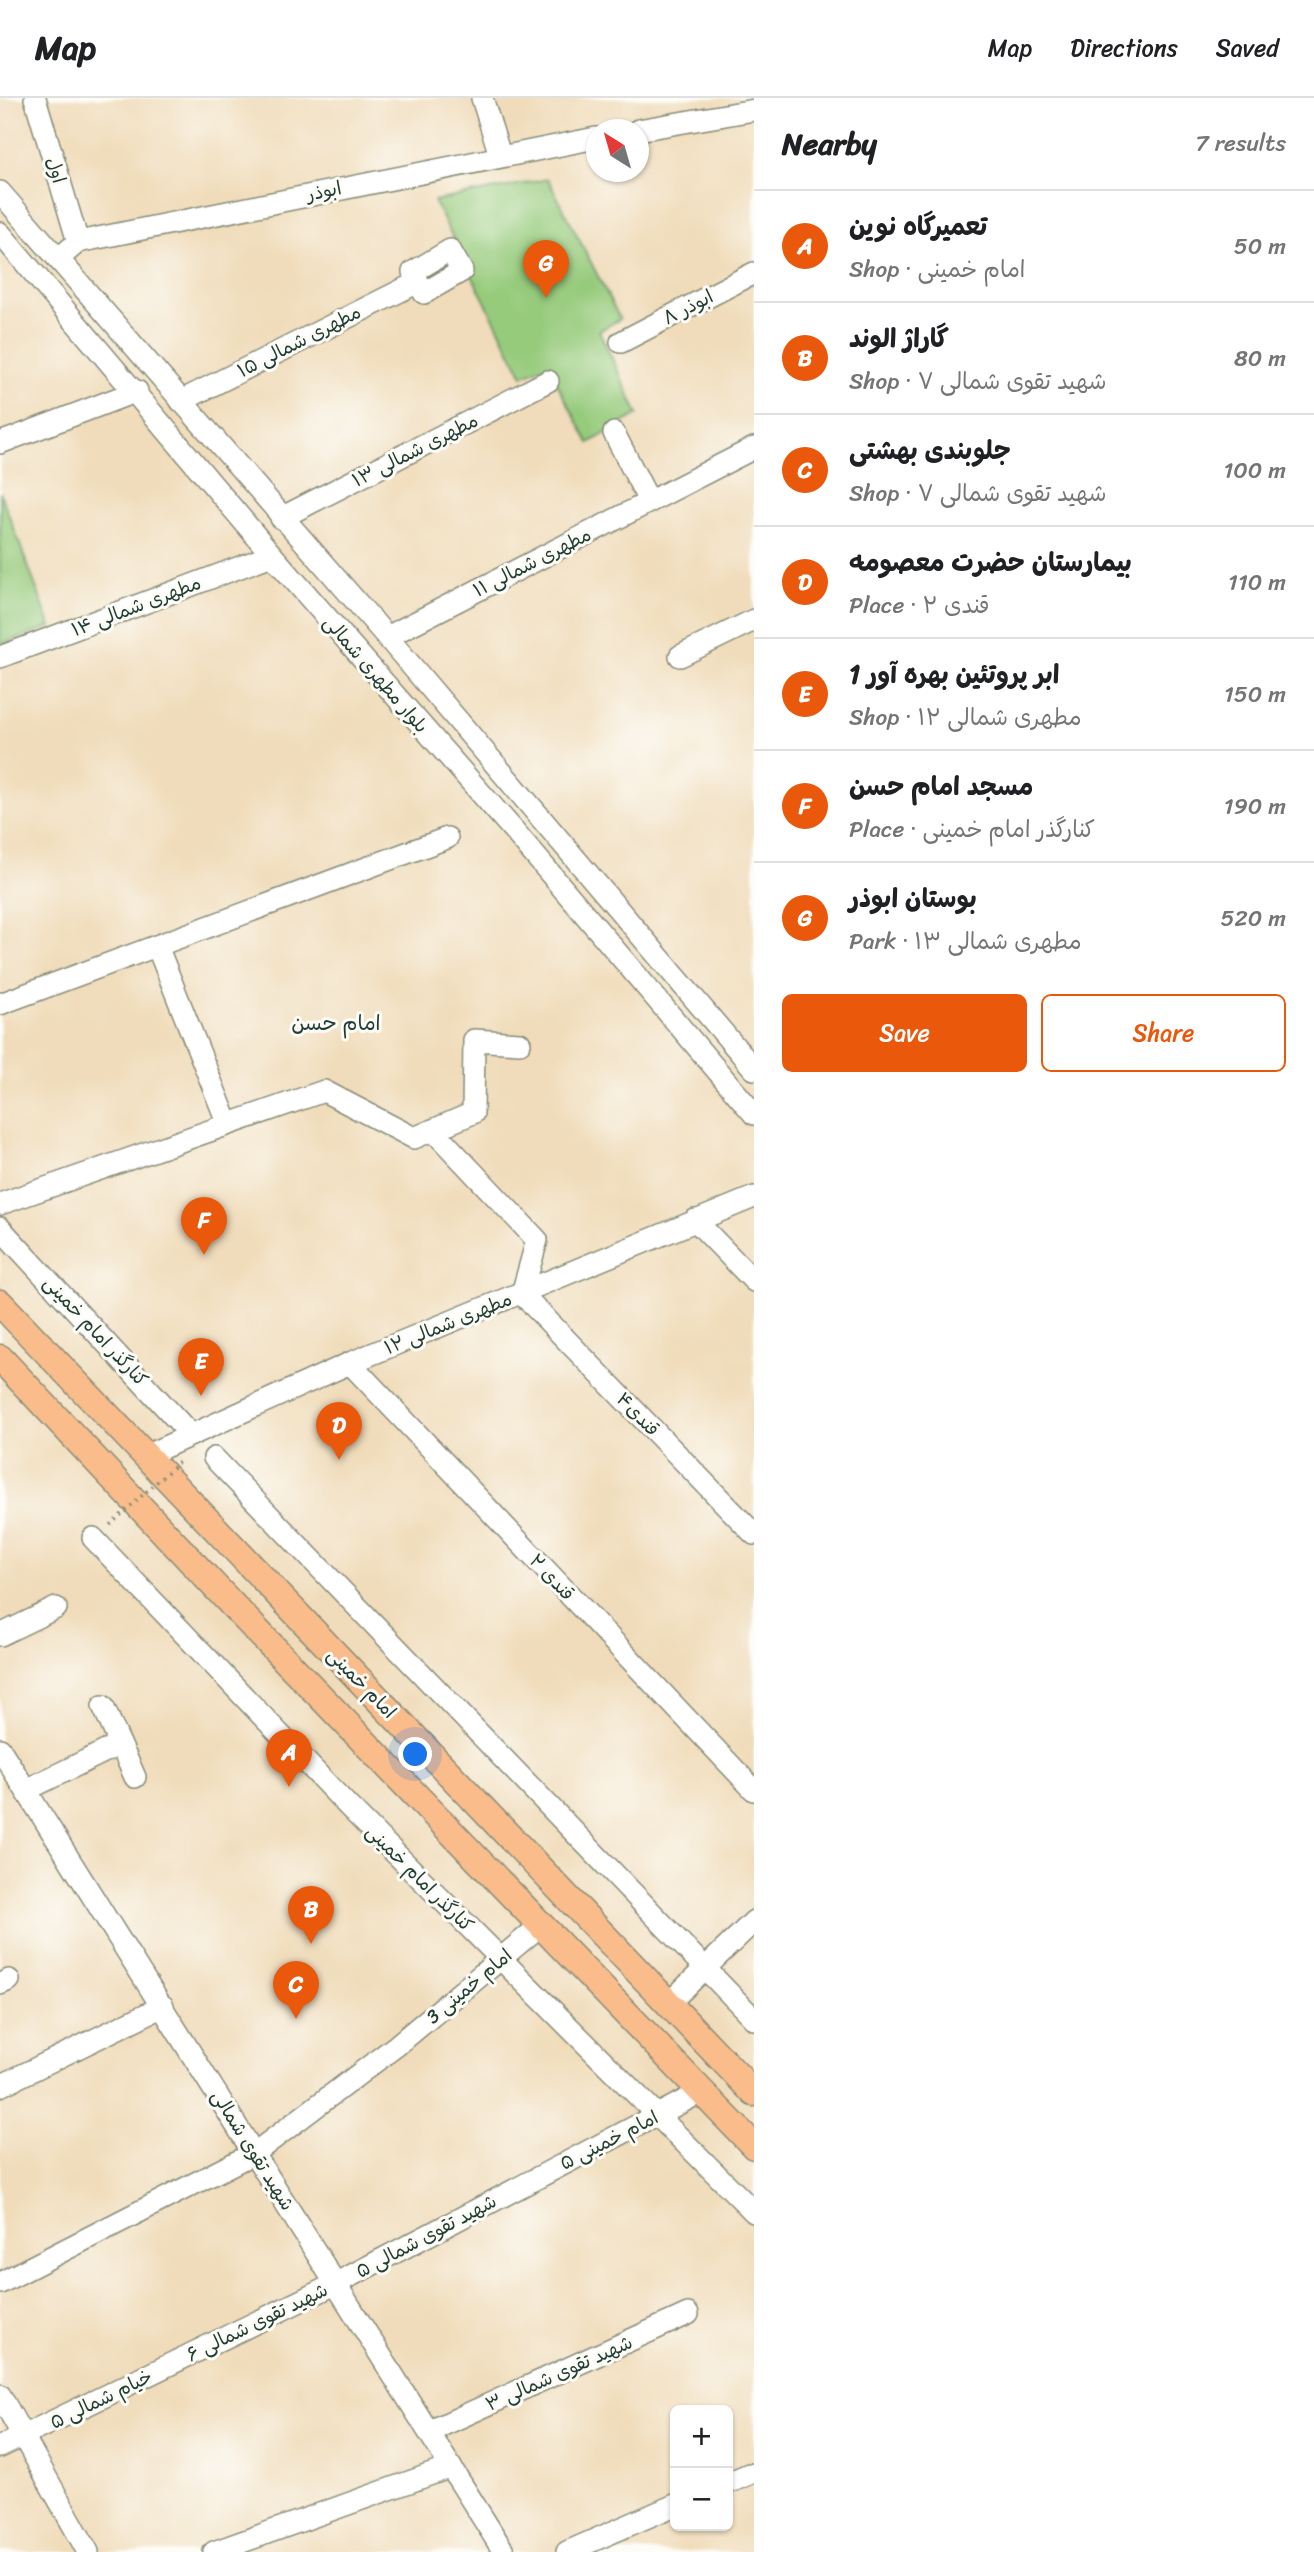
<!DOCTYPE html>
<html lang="en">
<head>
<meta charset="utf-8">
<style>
	:root { --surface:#fff; --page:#f6f6f6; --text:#202124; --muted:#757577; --line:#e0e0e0; --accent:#ea580c }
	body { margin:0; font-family:Sriracha,"Playpen Sans Arabic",sans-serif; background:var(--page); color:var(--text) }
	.controls { position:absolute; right:21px; bottom:21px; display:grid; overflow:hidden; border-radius:10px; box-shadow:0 2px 5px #0004 }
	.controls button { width:63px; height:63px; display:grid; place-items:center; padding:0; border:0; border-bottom:2px solid var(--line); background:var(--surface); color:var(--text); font:35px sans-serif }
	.compass { position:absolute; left:586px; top:21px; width:63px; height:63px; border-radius:50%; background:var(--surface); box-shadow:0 2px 5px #0004; rotate:323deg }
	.you { position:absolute; left:416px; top:1657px; width:24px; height:24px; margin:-18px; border:5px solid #fff; border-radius:50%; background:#1a73e8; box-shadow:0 0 0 10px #1a73e833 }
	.badge { display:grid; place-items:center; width:46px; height:46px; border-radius:50%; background:var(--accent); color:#fff; font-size:23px; font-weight:700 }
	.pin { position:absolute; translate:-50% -58px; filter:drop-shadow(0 2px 4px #0008) }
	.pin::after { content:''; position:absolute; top:37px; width:24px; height:21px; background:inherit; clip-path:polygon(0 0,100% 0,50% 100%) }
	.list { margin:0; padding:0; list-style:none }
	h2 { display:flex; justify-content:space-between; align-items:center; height:91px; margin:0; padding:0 28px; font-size:30px }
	h2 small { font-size:23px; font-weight:400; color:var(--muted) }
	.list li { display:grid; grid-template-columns:46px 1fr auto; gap:21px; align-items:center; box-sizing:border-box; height:112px; padding:0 28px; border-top:2px solid var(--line) }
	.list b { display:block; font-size:26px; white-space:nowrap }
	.list p { margin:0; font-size:23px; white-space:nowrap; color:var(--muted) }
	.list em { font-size:23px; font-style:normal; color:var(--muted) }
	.actions { display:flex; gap:14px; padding:21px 28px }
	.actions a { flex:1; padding:16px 0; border:2px solid var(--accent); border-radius:10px; text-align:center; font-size:24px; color:var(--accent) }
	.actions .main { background:var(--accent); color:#fff }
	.map { position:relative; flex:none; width:754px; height:2454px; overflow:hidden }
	header { display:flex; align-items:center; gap:42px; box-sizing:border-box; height:98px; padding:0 35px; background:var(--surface); border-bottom:2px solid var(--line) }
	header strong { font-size:33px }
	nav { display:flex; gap:38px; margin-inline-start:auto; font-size:24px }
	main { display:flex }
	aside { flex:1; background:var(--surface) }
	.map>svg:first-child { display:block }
	.green { fill:#96cb7c; stroke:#5a8458; stroke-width:2 }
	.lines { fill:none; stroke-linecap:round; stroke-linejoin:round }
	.minor-casing { stroke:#888c77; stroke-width:24 }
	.major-casing { stroke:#888c77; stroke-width:29 }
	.minor { stroke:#fff; stroke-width:21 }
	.major { stroke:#fabc8b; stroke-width:26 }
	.path-bridge { stroke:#888c77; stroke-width:3.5; stroke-dasharray:2 5; stroke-linecap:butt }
	.labels { text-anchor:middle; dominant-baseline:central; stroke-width:6; stroke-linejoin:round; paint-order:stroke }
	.street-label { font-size:19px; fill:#1f3d34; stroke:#fdfcf7 }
	.neighbourhood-label { font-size:21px; fill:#1f3d34; stroke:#fdfcf7 }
</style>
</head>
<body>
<header>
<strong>Map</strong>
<nav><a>Map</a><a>Directions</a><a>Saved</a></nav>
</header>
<main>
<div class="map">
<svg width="754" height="2454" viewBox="0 0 754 2454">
	<rect width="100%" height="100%" fill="#fdfcf7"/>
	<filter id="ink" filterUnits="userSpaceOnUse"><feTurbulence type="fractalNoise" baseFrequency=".0143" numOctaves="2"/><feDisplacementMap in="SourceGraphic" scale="14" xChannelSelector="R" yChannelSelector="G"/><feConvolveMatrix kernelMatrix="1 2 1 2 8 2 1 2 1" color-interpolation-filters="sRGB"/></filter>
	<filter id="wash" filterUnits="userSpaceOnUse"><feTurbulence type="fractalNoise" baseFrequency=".00686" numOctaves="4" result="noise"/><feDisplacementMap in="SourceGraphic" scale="28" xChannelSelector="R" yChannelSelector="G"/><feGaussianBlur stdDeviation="1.57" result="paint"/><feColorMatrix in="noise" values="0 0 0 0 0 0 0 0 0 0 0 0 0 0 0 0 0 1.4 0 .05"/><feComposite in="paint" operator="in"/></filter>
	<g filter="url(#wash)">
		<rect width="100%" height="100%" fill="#f0dcba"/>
		<g class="green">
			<polygon points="548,81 620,221 599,233 638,316 589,345 547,267 523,278 434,103"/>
			<polygon points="0,394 51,529 2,546 0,541"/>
		</g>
	</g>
	<g filter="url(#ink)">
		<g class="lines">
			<defs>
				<g id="minor">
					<polyline points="35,0 78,144"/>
					<polyline points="482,0 500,57"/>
					<polyline points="638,32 754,12"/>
					<polyline points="0,94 387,539 754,971"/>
					<polyline points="0,135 272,457 515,734 754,1016"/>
					<polygon points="450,152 462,173 424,195 413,174"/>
					<polyline points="58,161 78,144 596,40"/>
					<polyline points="621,244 754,175"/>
					<polyline points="181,303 418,184"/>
					<polyline points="614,335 649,403"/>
					<polyline points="0,345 137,293"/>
					<polyline points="281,420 548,283"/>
					<polyline points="387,539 754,350"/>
					<polyline points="680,558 754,522"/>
					<polyline points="0,559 272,457"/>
					<polyline points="157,848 228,1026"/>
					<polyline points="0,906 447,740"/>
					<polyline points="433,1032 537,1142 522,1196 754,1436"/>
					<polyline points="0,1106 324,993 414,1040 473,1015 474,942 520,945"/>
					<polyline points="695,1122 754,1183"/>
					<polyline points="0,1130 191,1337"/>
					<polyline points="350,1265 754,1692"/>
					<polyline points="145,1358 350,1265 754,1099"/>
					<polyline points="214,1360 754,1921"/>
					<polyline points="93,1440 348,1708 754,2114"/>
					<polyline points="0,1537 56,1510"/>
					<polyline points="103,1608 135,1679"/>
					<polyline points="0,1651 504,2454"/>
					<polyline points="26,1692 120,1646"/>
					<polyline points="0,1886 9,1882"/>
					<polyline points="668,1906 754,1823"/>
					<polyline points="0,1988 163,1908"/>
					<polyline points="0,2185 256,2054 396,1948 541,1827"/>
					<polyline points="0,2297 88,2454"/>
					<polyline points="430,2333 688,2216"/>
					<polyline points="0,2349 335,2186 701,1994"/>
					<polyline points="728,2385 749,2376"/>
					<polyline points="214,2454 451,2369"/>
					<polyline points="567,2454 675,2407"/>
				</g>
				<g id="major">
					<polyline points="0,1205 754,1995"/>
					<polyline points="0,1260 238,1513 754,2048"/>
				</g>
			</defs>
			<use href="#minor" class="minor-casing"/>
			<use href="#major" class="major-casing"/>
			<use href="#minor" class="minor"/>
			<use href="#major" class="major"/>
			<polyline class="path-bridge" points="110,1427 182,1361"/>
		</g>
	</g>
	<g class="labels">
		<g class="street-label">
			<text transform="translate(56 72) rotate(73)">اول</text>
			<text transform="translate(324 93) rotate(-12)">ابوذر</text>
			<text transform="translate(688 209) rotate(-27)">ابوذر ۸</text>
			<text transform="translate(299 243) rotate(-27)">مطهری شمالی ۱۵</text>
			<text transform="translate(415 352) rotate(-27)">مطهری شمالی ۱۳</text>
			<text transform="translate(532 464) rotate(-27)">مطهری شمالی ۱۱</text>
			<text transform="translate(136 508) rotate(-21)">مطهری شمالی ۱۴</text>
			<text transform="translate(376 576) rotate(49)">بلوار مطهری شمالی</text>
			<text transform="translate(448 1225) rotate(-22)">مطهری شمالی ۱۲</text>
			<text transform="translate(96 1233) rotate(47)">کنارگذر امام خمینی</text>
			<text transform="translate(638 1316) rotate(46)">قندی۴</text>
			<text transform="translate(552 1479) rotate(47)">قندی ۲</text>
			<text transform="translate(362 1585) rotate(46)">امام خمینی</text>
			<text transform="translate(420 1780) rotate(45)">کنارگذر امام خمینی</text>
			<text transform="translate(469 1888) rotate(-40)">امام خمینی 3</text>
			<text transform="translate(609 2042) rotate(-27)">امام خمینی ۵</text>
			<text transform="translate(253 2052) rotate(58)">شهید تقوی شمالی</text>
			<text transform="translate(426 2138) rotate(-28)">شهید تقوی شمالی ۵</text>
			<text transform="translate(257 2224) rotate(-26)">شهید تقوی شمالی ۶</text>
			<text transform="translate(559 2275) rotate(-24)">شهید تقوی شمالی ۳</text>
			<text transform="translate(101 2301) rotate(-26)">خیام شمالی ۵</text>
		</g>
		<g class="neighbourhood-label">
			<text x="336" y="925">امام حسن</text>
		</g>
	</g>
</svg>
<div class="controls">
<button>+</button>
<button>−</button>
</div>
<svg class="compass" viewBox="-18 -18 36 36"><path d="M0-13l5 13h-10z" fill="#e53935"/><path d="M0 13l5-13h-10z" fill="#757577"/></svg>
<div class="you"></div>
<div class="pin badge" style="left:289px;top:1689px">A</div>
<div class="pin badge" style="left:311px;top:1846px">B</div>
<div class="pin badge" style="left:296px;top:1921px">C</div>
<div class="pin badge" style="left:339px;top:1362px">D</div>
<div class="pin badge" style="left:201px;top:1298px">E</div>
<div class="pin badge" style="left:204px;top:1157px">F</div>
<div class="pin badge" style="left:546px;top:200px">G</div>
</div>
<aside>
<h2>Nearby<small>7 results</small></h2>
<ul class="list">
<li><span class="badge">A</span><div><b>تعمیرگاه نوین</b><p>Shop · امام خمینی</p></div><em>50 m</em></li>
<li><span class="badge">B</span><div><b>گاراژ الوند</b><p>Shop · شهید تقوی شمالی ۷</p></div><em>80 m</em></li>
<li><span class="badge">C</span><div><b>جلوبندی بهشتی</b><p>Shop · شهید تقوی شمالی ۷</p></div><em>100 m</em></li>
<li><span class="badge">D</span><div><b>بیمارستان حضرت معصومه</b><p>Place · قندی ۲</p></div><em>110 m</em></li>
<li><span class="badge">E</span><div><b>ابر پروتئین بهره آور 1</b><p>Shop · مطهری شمالی ۱۲</p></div><em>150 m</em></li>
<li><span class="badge">F</span><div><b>مسجد امام حسن</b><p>Place · کنارگذر امام خمینی</p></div><em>190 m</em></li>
<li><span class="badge">G</span><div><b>بوستان ابوذر</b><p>Park · مطهری شمالی ۱۳</p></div><em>520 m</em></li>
</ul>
<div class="actions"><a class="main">Save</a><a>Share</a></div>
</aside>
</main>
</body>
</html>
